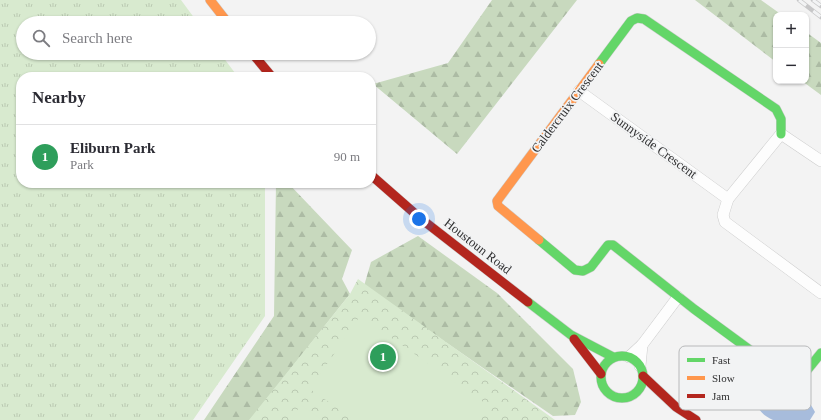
<!DOCTYPE html>
<html lang="en">
<head>
<meta charset="utf-8">
<style>
	:root { --surface:#fff; --page:#f7f7f7; --text:#2b2b33; --muted:#7c7c81; --line:#e1e1e2; --accent:#7c3aed }
	body { margin:0; font-family:"Times New Roman",serif; background:var(--page); color:var(--text) }
	.controls { position:absolute; right:12px; top:12px; display:grid; overflow:hidden; border-radius:8px; box-shadow:0 1px 3px #0004 }
	.controls button { width:36px; height:36px; display:grid; place-items:center; padding:0; border:0; border-bottom:1px solid var(--line); background:var(--surface); color:var(--text); font:20px sans-serif }
	.you { position:absolute; left:419px; top:219px; width:14px; height:14px; margin:-10px; border:3px solid #fff; border-radius:50%; background:#1a73e8; box-shadow:0 0 0 6px #1a73e833 }
	.badge { display:grid; place-items:center; width:26px; height:26px; border-radius:50%; background:var(--accent); color:#fff; font-size:13px; font-weight:700 }
	.pin { position:absolute; translate:-50% -50%; border:2px solid #fff; box-shadow:0 1px 4px #0006 }
	.list { margin:0; padding:0; list-style:none }
	h2 { display:flex; justify-content:space-between; align-items:center; height:52px; margin:0; padding:0 16px; font-size:17px }
	h2 small { font-size:13px; font-weight:400; color:var(--muted) }
	.list li { display:grid; grid-template-columns:26px 1fr auto; gap:12px; align-items:center; box-sizing:border-box; height:64px; padding:0 16px; border-top:1px solid var(--line) }
	.list b { display:block; font-size:15px; white-space:nowrap }
	.list p { margin:0; font-size:13px; white-space:nowrap; color:var(--muted) }
	.list em { font-size:13px; font-style:normal; color:var(--muted) }
	.icon { flex:none; width:22px; height:22px; fill:none; stroke:currentColor; stroke-width:2; stroke-linecap:round; stroke-linejoin:round }
	.map { position:relative; flex:none; width:821px; height:420px; overflow:hidden }
	.search { position:absolute; background:var(--surface); box-shadow:0 1px 3px #0004; left:16px; top:16px; width:360px; height:44px; display:flex; align-items:center; gap:10px; box-sizing:border-box; padding:0 14px; border-radius:22px; color:var(--muted); font-size:15px }
	.panel { position:absolute; background:var(--surface); box-shadow:0 1px 3px #0004; left:16px; top:72px; width:360px; height:116px; border-radius:16px }
	.map>svg:first-child { display:block }
	.grass { fill:url(#grass-tufts) }
	.forest { fill:url(#forest-firs) }
	.park { fill:url(#park-crowns) }
	.garden { fill:#d8eacf }
	.water { fill:#a7bcdc }
	.lines { fill:none; stroke-linecap:round; stroke-linejoin:round }
	.street-casing { stroke:#cdcdcd; stroke-width:12 }
	.fast-casing { stroke:#cdcdcd; stroke-width:10 }
	.slow-casing { stroke:#cdcdcd; stroke-width:10 }
	.jam-casing { stroke:#cdcdcd; stroke-width:10 }
	.street { stroke:#fdfdfd; stroke-width:11 }
	.fast { stroke:#63d668; stroke-width:9 }
	.slow { stroke:#ff974d; stroke-width:9 }
	.jam { stroke:#b3261e; stroke-width:9 }
	.rail-casing { stroke:#c7c7c8; stroke-width:4.5 }
	.rail { stroke:#f2f3f4; stroke-width:3; stroke-dasharray:9; stroke-linecap:butt }
	.labels { text-anchor:middle; dominant-baseline:central; stroke-width:3.5; stroke-linejoin:round; paint-order:stroke }
	.street-label { font-size:13px; fill:#313132; stroke:#f2f3f4 }
	.key { fill:#f2f3f4; stroke:#b8b9ba; stroke-width:1 }
	.key-label { font-size:11px; fill:#313132 }
</style>
</head>
<body>
<div class="map">
<svg width="821" height="420" viewBox="0 0 821 420">
	<defs>
		<pattern id="grass-tufts" width="24" height="20" patternUnits="userSpaceOnUse"><rect width="24" height="20" fill="#d8eacf"/><path d="M3 7l-1-3M5 7V3M7 7l1-3M15 17l-1-3M17 17v-4M19 17l1-3" fill="none" stroke="#bac9b2"/></pattern>
		<pattern id="forest-firs" width="22" height="20" patternUnits="userSpaceOnUse"><rect width="22" height="20" fill="#c8d9be"/><path d="M5 1l3.5 6h-7zM16 11l3.5 6h-7z" fill="#acbba4"/></pattern>
		<pattern id="park-crowns" width="20" height="18" patternUnits="userSpaceOnUse"><rect width="20" height="18" fill="#d8eacf"/><path d="M2 6a3 3 0 1 1 6 0M12 15a3 3 0 1 1 6 0" fill="none" stroke="#bac9b2"/></pattern>
	</defs>
	<rect width="100%" height="100%" fill="#f3f3f3"/>
	<polygon class="grass" points="0,0 181,0 198,23 23,23 23,53 220,53 238,77 21,77 21,183 265,183 265,316 193,420 0,420"/>
	<g class="forest">
		<polygon points="492,0 577,0 457,154 373,84 448,63"/>
		<polygon points="695,0 761,0 782,15 776,15 776,62"/>
		<polygon points="806,32 821,43 821,95 802,81 806,81"/>
		<polygon points="276,183 288,183 352,250 342,279 350,294 250,420 204,420 274,316"/>
		<polygon points="418,236 497,293 573,369 581,402 575,415 553,416 364,286 371,262"/>
	</g>
	<polygon class="park" points="358,279 555,420 249,420 350,294"/>
	<g class="garden">
		<polygon points="360,316 489,406 479,420 355,420 310,389"/>
		<polygon points="301,405 322,420 290,420"/>
	</g>
	<path class="water" d="M 779,379 L 811,405 L 815,412 L 810,420 L 773,420 C 766,417 761,413 757,406 C 760,395 768,382 779,379 Z"/>
	<g class="lines">
		<defs>
			<g id="street">
				<polyline points="579,91 728,199"/>
				<polyline points="821,161 781,134 728,199 723,215 725,222 821,293"/>
				<polyline points="629,357 642,345 678,297"/>
				<polyline points="640,366 642,345"/>
			</g>
			<g id="fast">
				<polyline points="599,64 631,21 637,18 644,19 776,109 781,119 781,134"/>
				<polyline points="539,240 575,270 583,271 591,267 608,245 613,245 694,309 765,361 783,366 796,375 804,374 821,353"/>
				<polyline points="528,302 571,335 613,357"/>
				<circle cx="622" cy="377" r="21"/>
			</g>
			<g id="slow">
				<polyline points="210,0 228,23"/>
				<polyline points="539,240 498,206 497,201 599,64"/>
			</g>
			<g id="jam">
				<polyline points="252,53 272,77"/>
				<polyline points="371,175 420,218 528,302"/>
				<polyline points="574,339 601,374"/>
				<polyline points="643,376 676,407 696,420"/>
			</g>
		</defs>
		<use href="#street" class="street-casing"/>
		<use href="#fast" class="fast-casing"/>
		<use href="#slow" class="slow-casing"/>
		<use href="#jam" class="jam-casing"/>
		<use href="#street" class="street"/>
		<use href="#fast" class="fast"/>
		<use href="#slow" class="slow"/>
		<use href="#jam" class="jam"/>
		<defs>
			<g id="rail">
				<polyline points="799,0 821,17"/>
				<polyline points="813,0 821,6"/>
			</g>
		</defs>
		<use href="#rail" class="rail-casing"/>
		<use href="#rail" class="rail"/>
	</g>
	<g class="labels">
		<g class="street-label">
			<text transform="translate(567 107) rotate(-53)">Caldercruix Crescent</text>
			<text transform="translate(654 145) rotate(36)">Sunnyside Crescent</text>
			<text transform="translate(478 246) rotate(38)">Houstoun Road</text>
		</g>
	</g>
	<rect x="679" y="346" width="132" height="64" rx="6" class="key"/>
	<rect x="687" y="358" width="18" height="4" fill="#63d668"/>
	<rect x="687" y="376" width="18" height="4" fill="#ff974d"/>
	<rect x="687" y="394" width="18" height="4" fill="#b3261e"/>
	<g class="key-label">
		<text x="712" y="364">Fast</text>
		<text x="712" y="382">Slow</text>
		<text x="712" y="400">Jam</text>
	</g>
</svg>
<div class="controls">
<button>+</button>
<button>−</button>
</div>
<div class="you"></div>
<div class="pin badge" style="left:383px;top:357px;background:#2e9e5b">1</div>
<div class="search"><svg class="icon" aria-label="search" viewBox="0 0 24 24"><circle cx="10" cy="10" r="6"/><path d="M15 15l6 6"/></svg>Search here</div>
<section class="panel">
<h2>Nearby<small></small></h2>
<ul class="list">
<li><span class="badge" style="background:#2e9e5b">1</span><div><b>Eliburn Park</b><p>Park</p></div><em>90 m</em></li>
</ul>
</section>
</div>
</body>
</html>
